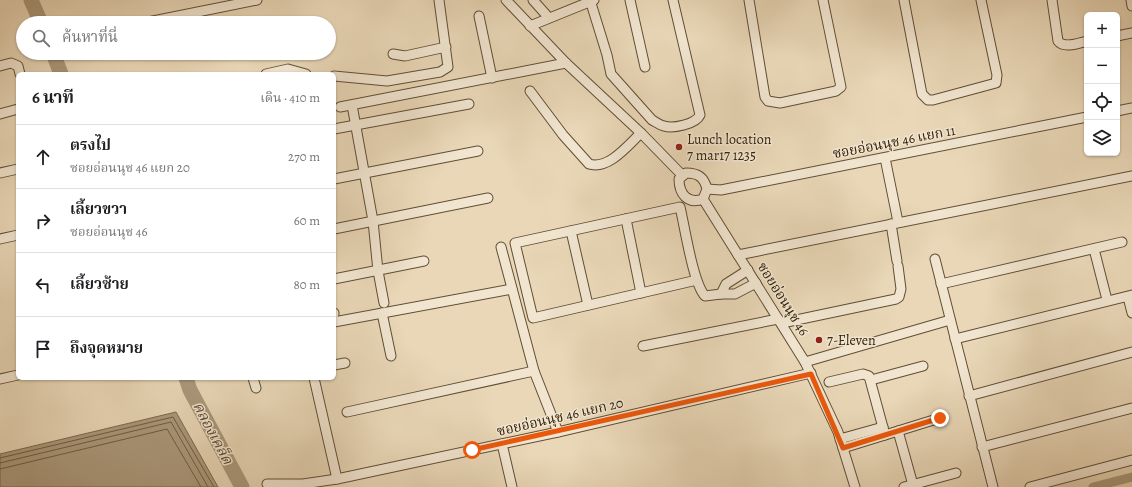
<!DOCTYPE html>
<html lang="th">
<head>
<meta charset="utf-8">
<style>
	:root { --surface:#fff; --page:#f2f2f2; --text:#202124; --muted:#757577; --line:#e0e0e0 }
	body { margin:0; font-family:Alegreya,"Noto Serif Thai",serif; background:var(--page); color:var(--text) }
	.controls { position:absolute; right:12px; top:12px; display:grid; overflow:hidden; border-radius:6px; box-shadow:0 1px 3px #0004 }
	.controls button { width:36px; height:36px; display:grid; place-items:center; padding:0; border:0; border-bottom:1px solid var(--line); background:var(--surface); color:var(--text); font:20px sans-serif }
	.stop { position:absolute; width:12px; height:12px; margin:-9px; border:3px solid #ea580c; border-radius:50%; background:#fff }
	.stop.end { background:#ea580c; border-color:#fff; box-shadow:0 1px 4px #0008 }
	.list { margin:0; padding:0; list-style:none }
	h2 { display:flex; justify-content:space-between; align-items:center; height:52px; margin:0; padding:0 16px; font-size:17px }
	h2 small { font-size:13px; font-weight:400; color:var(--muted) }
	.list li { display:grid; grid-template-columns:26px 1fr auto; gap:12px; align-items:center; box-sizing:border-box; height:64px; padding:0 16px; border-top:1px solid var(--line) }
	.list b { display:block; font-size:15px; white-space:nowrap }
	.list p { margin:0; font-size:13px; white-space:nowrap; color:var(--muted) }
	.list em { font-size:13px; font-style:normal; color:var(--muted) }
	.icon { flex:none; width:22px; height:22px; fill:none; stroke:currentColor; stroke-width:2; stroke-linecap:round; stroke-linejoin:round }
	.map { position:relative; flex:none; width:1132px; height:487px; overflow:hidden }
	.search { position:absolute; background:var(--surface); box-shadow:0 1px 3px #0004; left:16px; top:16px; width:320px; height:44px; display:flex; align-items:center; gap:10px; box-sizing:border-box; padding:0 14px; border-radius:22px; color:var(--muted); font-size:15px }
	.panel { position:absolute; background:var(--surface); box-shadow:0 1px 3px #0004; left:16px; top:72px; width:320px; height:308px; border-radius:6px }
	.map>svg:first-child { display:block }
	.water { fill:#ab997c; stroke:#7b694e }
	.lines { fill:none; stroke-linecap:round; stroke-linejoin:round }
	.shore { stroke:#6f5d43; stroke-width:1 }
	.canal { stroke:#ab997c; stroke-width:9 }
	.river { stroke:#ab997c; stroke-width:15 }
	.minor-casing { stroke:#604e35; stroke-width:11 }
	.minor { stroke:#f1e5d0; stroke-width:9 }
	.route { stroke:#ea580c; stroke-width:5 }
	.poi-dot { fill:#8f2418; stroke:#f1e5d0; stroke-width:1.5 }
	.labels { text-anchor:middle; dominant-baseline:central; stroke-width:3; stroke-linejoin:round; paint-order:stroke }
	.poi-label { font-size:14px; fill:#33210a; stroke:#f1e5d0; text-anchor:start }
	.street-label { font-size:14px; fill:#33210a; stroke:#f1e5d0 }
	.water-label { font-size:15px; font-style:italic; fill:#5d4b32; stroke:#f1e5d0 }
</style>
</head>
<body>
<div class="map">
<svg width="1132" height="487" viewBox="0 0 1132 487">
	<rect width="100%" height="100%" fill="#e9d7b7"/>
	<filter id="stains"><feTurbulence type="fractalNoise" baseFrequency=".005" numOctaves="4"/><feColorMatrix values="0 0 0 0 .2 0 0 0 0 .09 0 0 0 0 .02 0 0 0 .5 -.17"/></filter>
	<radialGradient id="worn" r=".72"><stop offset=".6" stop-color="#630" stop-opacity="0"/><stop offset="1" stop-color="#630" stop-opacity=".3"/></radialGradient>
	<polygon class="water" points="176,412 218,487 0,487 0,454"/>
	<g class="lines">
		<g class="shore">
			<polyline points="0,458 173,417 214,487"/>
			<polyline points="0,463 171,422 208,487"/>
			<polyline points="0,469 167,429 201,487"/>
		</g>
		<polyline class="canal" points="1093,487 1132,477"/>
		<g class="river">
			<polyline points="31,0 41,23"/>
			<polyline points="53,53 61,74"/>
			<polyline points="186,378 190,390 242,487"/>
		</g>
		<defs>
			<g id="minor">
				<polyline points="506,0 566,63 641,133 682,175"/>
				<polyline points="533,0 549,18"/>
				<path d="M 590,0 L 607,55 L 611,74 L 652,120 C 656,122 659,125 664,126 C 673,129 696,124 700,115 L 673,0"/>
				<polyline points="630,0 645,67"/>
				<polyline points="749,0 765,97 768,101 780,103 836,91 841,87 823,0"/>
				<polyline points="904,0 922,94 928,100 933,100 996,83 997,75 981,0"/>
				<path d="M 1052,0 L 1058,41 C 1064,49 1079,43 1087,41"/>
				<polyline points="1131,0 1132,6"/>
				<polyline points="479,16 492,78"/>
				<polyline points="143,23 257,0"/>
				<polyline points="530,26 594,0"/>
				<polyline points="1117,36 1132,33"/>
				<polyline points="393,54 405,56 446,47"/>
				<polyline points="0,66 11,63 18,66 20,74"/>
				<polyline points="266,74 288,69 306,74"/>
				<polyline points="334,76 387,81 440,72 448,67 439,0"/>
				<path d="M 530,91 L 563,135 L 589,164 C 609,170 628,145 641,133"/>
				<polyline points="352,105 373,221 378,271 384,303"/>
				<polyline points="340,107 566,63"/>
				<polyline points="1117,111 1132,108"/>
				<polyline points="0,114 18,109"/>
				<polyline points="334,129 469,104"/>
				<polyline points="885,158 898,222"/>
				<polyline points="0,173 18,169"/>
				<path d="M 686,173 C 698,173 704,177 707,189 L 703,199 C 687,205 679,193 679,179 Z"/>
				<polyline points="334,179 478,151"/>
				<polyline points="707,189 721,190 736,187 1087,117"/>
				<polyline points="703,199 805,362 838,432 855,487"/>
				<polyline points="626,219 641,293"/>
				<polyline points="891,224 897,261"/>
				<polyline points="334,229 488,198"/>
				<polyline points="571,231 588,305"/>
				<polyline points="0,239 18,235"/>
				<polyline points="501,247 534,371 558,432"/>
				<polyline points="1094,249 1106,296"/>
				<polyline points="738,255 1132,176"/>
				<polyline points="935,259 993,487"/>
				<polyline points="748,270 726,284 721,294 735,294 756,283"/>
				<polyline points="334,279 424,261"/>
				<path d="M 697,280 L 533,318 L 515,243 L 680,207 C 685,228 693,283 705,296 L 721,294"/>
				<polyline points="941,284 1122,242"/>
				<polyline points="1128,297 1132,313"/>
				<polyline points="334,313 334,314"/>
				<polyline points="382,313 391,356"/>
				<polyline points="334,322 512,289"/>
				<polyline points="782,323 896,299 899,297 901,289 898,266"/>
				<polyline points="955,339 1132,295"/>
				<polyline points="643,346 778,319"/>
				<polyline points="805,362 950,320"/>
				<polyline points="334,365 345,363"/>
				<polyline points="253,378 256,388"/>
				<polyline points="314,378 337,479"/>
				<polyline points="0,379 18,375"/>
				<polyline points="871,380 923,366"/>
				<polyline points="829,382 863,374 869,376 885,435"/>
				<polyline points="969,396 1132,352"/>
				<polyline points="347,412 534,371"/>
				<polyline points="898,431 913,485"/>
				<polyline points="840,439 883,427"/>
				<polyline points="502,444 512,487"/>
				<polyline points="982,447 1132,408"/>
				<polyline points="843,448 940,418"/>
				<polyline points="267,484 303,484 337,479 558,432 811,373"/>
				<polyline points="904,487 956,473"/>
				<polyline points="1030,487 1132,460"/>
			</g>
		</defs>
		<use href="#minor" class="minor-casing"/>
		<use href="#minor" class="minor"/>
	</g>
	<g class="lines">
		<polyline class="route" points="472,450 811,374 843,448 940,418"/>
	</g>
	<g class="poi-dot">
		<circle cx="679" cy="147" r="4"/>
		<circle cx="819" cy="340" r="4"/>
	</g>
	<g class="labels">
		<g class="poi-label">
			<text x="687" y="139">Lunch location<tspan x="687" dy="16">7 mar17 1235</tspan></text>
			<text x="827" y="340">7-Eleven</text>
		</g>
		<g class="street-label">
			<text transform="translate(894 142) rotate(-11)">ซอยอ่อนนุช 46 แยก 11</text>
			<text transform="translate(783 299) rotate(58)">ซอยอ่อนนุช 46</text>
			<text transform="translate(560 417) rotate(-13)">ซอยอ่อนนุช 46 แยก 20</text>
		</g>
		<g class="water-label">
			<text transform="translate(213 433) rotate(62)">คลองเคล็ด</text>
		</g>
	</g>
	<rect width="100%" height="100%" filter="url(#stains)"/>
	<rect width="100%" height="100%" fill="url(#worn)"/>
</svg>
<div class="controls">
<button>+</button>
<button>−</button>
<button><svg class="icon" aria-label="locate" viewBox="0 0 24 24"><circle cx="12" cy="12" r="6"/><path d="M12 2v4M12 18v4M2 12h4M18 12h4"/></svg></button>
<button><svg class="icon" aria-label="layers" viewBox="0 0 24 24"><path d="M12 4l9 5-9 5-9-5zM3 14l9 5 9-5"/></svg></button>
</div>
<div class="stop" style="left:472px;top:450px"></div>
<div class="stop end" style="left:940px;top:418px"></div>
<div class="search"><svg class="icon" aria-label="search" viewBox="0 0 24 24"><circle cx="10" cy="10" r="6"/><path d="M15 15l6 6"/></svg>ค้นหาที่นี่</div>
<section class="panel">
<h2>6 นาที<small>เดิน · 410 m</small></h2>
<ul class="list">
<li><svg class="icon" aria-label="ahead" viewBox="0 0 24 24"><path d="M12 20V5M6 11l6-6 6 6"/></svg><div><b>ตรงไป</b><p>ซอยอ่อนนุช 46 แยก 20</p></div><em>270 m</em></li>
<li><svg class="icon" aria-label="right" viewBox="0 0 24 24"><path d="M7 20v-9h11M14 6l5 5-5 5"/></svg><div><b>เลี้ยวขวา</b><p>ซอยอ่อนนุช 46</p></div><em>60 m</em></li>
<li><svg class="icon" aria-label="left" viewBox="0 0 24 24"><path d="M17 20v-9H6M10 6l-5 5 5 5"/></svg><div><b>เลี้ยวซ้าย</b></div><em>80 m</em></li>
<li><svg class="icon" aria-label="arrive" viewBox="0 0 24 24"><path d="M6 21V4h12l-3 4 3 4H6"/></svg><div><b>ถึงจุดหมาย</b></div></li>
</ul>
</section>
</div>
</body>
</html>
